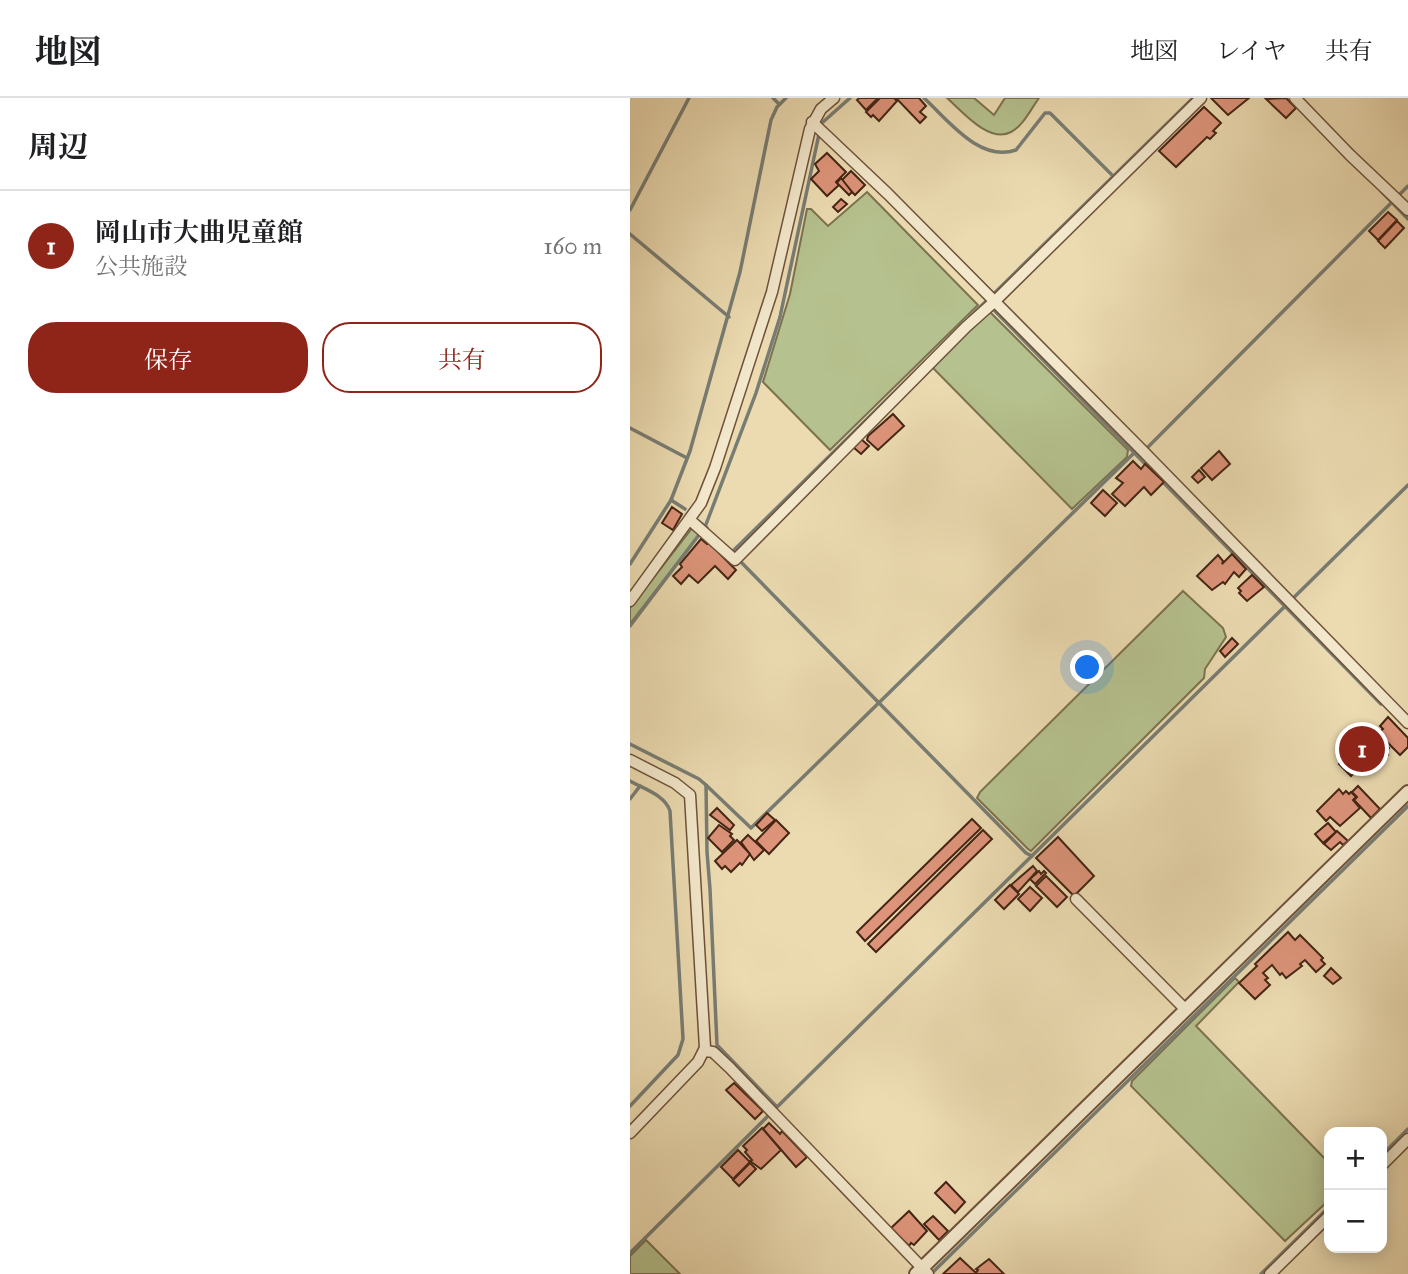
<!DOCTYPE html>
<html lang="ja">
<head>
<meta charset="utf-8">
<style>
	:root { --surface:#fff; --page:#f6f6f6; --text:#202124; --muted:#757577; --line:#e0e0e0; --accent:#8f2418 }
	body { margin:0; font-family:"IM FELL Great Primer","Noto Serif JP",serif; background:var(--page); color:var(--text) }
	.controls { position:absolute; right:21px; bottom:21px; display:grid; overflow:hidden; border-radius:14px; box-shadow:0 4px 18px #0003 }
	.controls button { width:63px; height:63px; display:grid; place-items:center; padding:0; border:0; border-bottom:2px solid var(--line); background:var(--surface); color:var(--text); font:35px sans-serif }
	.you { position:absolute; left:458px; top:570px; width:24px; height:24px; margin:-18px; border:5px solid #fff; border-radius:50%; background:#1a73e8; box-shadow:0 0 0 10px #1a73e833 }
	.badge { display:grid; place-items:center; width:46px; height:46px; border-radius:50%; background:var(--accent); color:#fff; font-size:23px; font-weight:700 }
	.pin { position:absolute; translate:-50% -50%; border:4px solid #fff; box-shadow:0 2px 7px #0006 }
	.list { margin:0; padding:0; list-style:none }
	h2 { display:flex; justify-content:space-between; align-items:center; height:91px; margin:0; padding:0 28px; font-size:30px }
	h2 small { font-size:23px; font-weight:400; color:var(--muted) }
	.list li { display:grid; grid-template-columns:46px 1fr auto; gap:21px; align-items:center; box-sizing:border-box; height:112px; padding:0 28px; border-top:2px solid var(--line) }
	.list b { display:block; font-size:26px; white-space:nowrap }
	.list p { margin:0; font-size:23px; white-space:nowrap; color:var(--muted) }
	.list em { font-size:23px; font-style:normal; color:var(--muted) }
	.actions { display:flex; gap:14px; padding:21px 28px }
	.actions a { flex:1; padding:16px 0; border:2px solid var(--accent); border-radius:28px; text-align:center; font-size:24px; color:var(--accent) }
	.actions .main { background:var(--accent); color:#fff }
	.map { position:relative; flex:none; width:778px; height:1176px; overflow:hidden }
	header { display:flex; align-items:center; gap:42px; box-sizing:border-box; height:98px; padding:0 35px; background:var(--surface); border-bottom:2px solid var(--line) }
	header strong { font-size:33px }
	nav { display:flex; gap:38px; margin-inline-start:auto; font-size:24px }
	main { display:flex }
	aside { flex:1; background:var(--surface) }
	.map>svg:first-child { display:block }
	.green { fill:#b5c18e; stroke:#7c7250; stroke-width:2 }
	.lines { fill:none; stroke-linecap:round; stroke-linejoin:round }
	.stream { stroke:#787d74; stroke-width:3.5 }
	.building { fill:#dd947a; stroke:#442413; stroke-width:2 }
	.minor-casing { stroke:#6e523a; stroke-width:13 }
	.tertiary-casing { stroke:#6e523a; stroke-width:16 }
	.minor { stroke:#f3e8cc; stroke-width:10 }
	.tertiary { stroke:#f3e8cc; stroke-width:12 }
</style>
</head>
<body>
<header>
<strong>地図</strong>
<nav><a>地図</a><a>レイヤ</a><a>共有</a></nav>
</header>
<main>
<aside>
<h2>周辺<small></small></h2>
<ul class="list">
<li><span class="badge">1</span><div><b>岡山市大曲児童館</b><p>公共施設</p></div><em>160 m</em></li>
</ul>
<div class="actions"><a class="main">保存</a><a>共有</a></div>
</aside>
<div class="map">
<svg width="778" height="1176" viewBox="0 0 778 1176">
	<rect width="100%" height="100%" fill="#ecdbb1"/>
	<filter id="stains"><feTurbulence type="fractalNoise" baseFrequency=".00286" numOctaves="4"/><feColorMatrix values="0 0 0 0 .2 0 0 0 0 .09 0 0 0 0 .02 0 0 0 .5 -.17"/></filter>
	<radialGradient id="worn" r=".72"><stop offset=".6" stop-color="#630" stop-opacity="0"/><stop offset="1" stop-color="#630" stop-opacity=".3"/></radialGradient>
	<g class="green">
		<path d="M 317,0 L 344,0 L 364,17 L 375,0 L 409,0 C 401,11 393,28 381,34 C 359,46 332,13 317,0 Z"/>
		<polygon points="237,94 348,207 200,352 133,284 160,196 177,111 181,111 198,128"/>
		<polygon points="359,213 498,352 497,359 442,411 303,270 305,265"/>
		<polygon points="63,429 70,435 0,526 0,510"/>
		<polygon points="553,493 593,530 596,539 575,571 574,580 401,753 398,751 347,700 350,694"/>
		<polygon points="605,880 609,884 566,928 699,1065 699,1102 655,1143 501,988 502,983"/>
		<polygon points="16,1142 50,1176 0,1176 0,1158"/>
	</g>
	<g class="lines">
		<g class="stream">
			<polyline points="143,0 149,6"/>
			<path d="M 294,0 C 318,22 350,65 386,52 L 415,15 L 420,15 L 483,78"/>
			<polyline points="193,24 220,0"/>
			<polyline points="751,93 778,121"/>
			<polyline points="0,112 59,0"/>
			<polyline points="0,136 99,219"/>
			<polyline points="362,210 751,606"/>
			<polyline points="340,219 563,0"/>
			<polyline points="0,330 57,360"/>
			<polyline points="515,352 778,88"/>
			<polyline points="41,402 55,411"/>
			<polyline points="68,423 77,430"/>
			<polyline points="100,452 102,454 297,262"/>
			<polyline points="109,462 396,755 402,758"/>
			<polyline points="0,466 41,402 60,353 110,174 141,22 147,9 156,0"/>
			<polyline points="0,528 75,429 126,295 150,219 189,36"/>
			<polyline points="0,646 69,681 76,687 77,754 80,791 87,947 146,1008"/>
			<path d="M 0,683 C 14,691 35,697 40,713 L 53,941 L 48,957 L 0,1008"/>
			<polyline points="76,687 121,730 505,354"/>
			<polyline points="0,701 10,688"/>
			<polyline points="146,1010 778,387"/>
			<polyline points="752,1057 778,1031"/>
			<polyline points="0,1155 140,1016"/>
			<polyline points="301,1176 778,708"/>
			<polyline points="631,1176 699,1109"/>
		</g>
	</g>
	<g class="building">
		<polygon points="229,0 248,0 236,12 227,2"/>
		<polygon points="250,0 264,0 267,3 249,23 243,17 241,19 236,14"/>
		<polygon points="266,0 289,0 296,8 290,14 296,19 290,25"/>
		<polygon points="581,0 619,0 598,17"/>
		<polygon points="656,0 666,10 656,20 636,1"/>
		<polygon points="574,9 591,25 583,33 586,35 580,41 577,39 546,69 529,53"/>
		<polygon points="197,55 216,74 206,84 209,87 197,98 181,81 189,73 185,66"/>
		<polygon points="221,73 235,87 225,97 211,83"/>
		<polygon points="211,80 222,94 219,97 207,85"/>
		<polygon points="211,101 217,106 208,114 203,109"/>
		<polygon points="758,114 767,122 748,142 739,133"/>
		<polygon points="767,123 774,130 755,150 748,143"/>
		<polygon points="263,316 274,328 248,352 237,342 238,338"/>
		<polygon points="231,341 239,348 231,356 223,349"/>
		<polygon points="589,353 600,366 582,382 571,370"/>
		<polygon points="503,363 511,371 515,366 534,384 521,397 514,389 495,408 482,396 493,385 486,380"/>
		<polygon points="569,372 575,379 568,385 562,379"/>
		<polygon points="473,392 487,405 475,418 461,405"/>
		<polygon points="42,409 52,416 43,432 32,425"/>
		<polygon points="71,441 77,446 79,445 106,472 98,481 85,468 68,485 59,477 51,486 43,478 52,469 50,466"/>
		<polygon points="602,456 616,471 609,479 604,474 595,486 593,484 582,492 567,478 588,457 593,463 592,466"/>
		<polygon points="622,477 634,489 617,503 609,495 611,493 608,490"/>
		<polygon points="602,540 608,546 595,559 590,553"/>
		<polygon points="758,619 778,640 778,649 770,657 748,635 753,631 750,628"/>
		<polygon points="743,633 759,650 755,655 758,657 750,665 742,657 721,678 709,666"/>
		<polygon points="728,688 750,711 741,720 724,702 727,699 722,694"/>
		<polygon points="709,691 713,696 716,693 719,696 721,694 726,699 723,702 730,710 710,728 700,719 696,723 687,713"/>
		<polygon points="87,710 104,727 100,732 80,717"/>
		<polygon points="137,715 145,722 132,733 126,727"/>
		<polygon points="342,721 351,730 235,843 227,834"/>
		<polygon points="146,722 159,735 139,756 126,743"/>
		<polygon points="698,725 706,734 693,745 685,736"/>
		<polygon points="89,727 102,736 100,738 104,742 92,754 78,740"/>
		<polygon points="353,732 362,741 246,854 238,846"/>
		<polygon points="707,733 718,743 713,747 710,744 701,752 694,746"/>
		<polygon points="118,737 134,752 124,762 111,744"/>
		<polygon points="428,739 464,778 444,798 406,760"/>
		<polygon points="107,742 120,756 112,767 110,765 101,774 95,768 92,771 85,763"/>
		<polygon points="403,768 407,773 388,794 381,787"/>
		<polygon points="409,773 411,776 414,773 416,775 405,786 400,781"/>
		<polygon points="416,778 437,799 427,809 406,788"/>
		<polygon points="380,787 389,796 374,811 365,802"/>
		<polygon points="400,789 412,800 400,813 388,801"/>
		<polygon points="658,834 665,842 670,837 693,860 691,862 695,866 686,874 675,862 670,866 672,868 656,880 652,875 650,877 642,867 633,875 638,880 635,882 640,887 625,901 609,885 627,868 625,866"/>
		<polygon points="701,870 711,880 703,886 694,878"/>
		<polygon points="104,985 133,1013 125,1021 96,992"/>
		<polygon points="139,1025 150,1036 152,1033 177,1059 166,1069 133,1031"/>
		<polygon points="132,1030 151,1052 131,1071 120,1063 122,1062 115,1054 117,1052 113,1048"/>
		<polygon points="108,1052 120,1064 103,1081 91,1069"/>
		<polygon points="120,1065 126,1071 109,1088 103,1082"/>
		<polygon points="316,1084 335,1104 325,1115 305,1095"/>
		<polygon points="279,1113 297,1133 284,1147 281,1145 279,1148 261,1130"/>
		<polygon points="303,1118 318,1133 309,1142 294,1126"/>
		<polygon points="330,1160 346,1175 348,1172 346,1171 359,1161 374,1176 313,1176"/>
	</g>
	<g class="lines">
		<defs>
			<g id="minor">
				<polyline points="665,0 720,57 778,112"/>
				<polyline points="182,24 258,96 514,354 778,625"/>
				<polyline points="60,422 105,462 336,229 364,204 571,0"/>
				<polyline points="0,503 71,405 85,370 142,194 180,31 191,11 204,0"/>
				<polyline points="0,662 45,685 60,697 75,950 68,964 0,1035"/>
				<polyline points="446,801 555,911"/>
				<polyline points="75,953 83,954 100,970 298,1176"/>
				<polyline points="752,1067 778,1041"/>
				<polyline points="640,1176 699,1118"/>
			</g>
			<polyline id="tertiary" points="286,1176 778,694"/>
		</defs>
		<use href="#minor" class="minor-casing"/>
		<use href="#tertiary" class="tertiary-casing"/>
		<use href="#minor" class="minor"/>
		<use href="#tertiary" class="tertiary"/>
	</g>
	<rect width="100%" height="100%" filter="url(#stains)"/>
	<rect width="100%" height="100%" fill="url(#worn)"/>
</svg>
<div class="controls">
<button>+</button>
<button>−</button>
</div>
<div class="you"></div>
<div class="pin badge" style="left:732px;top:651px">1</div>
</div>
</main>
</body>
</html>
